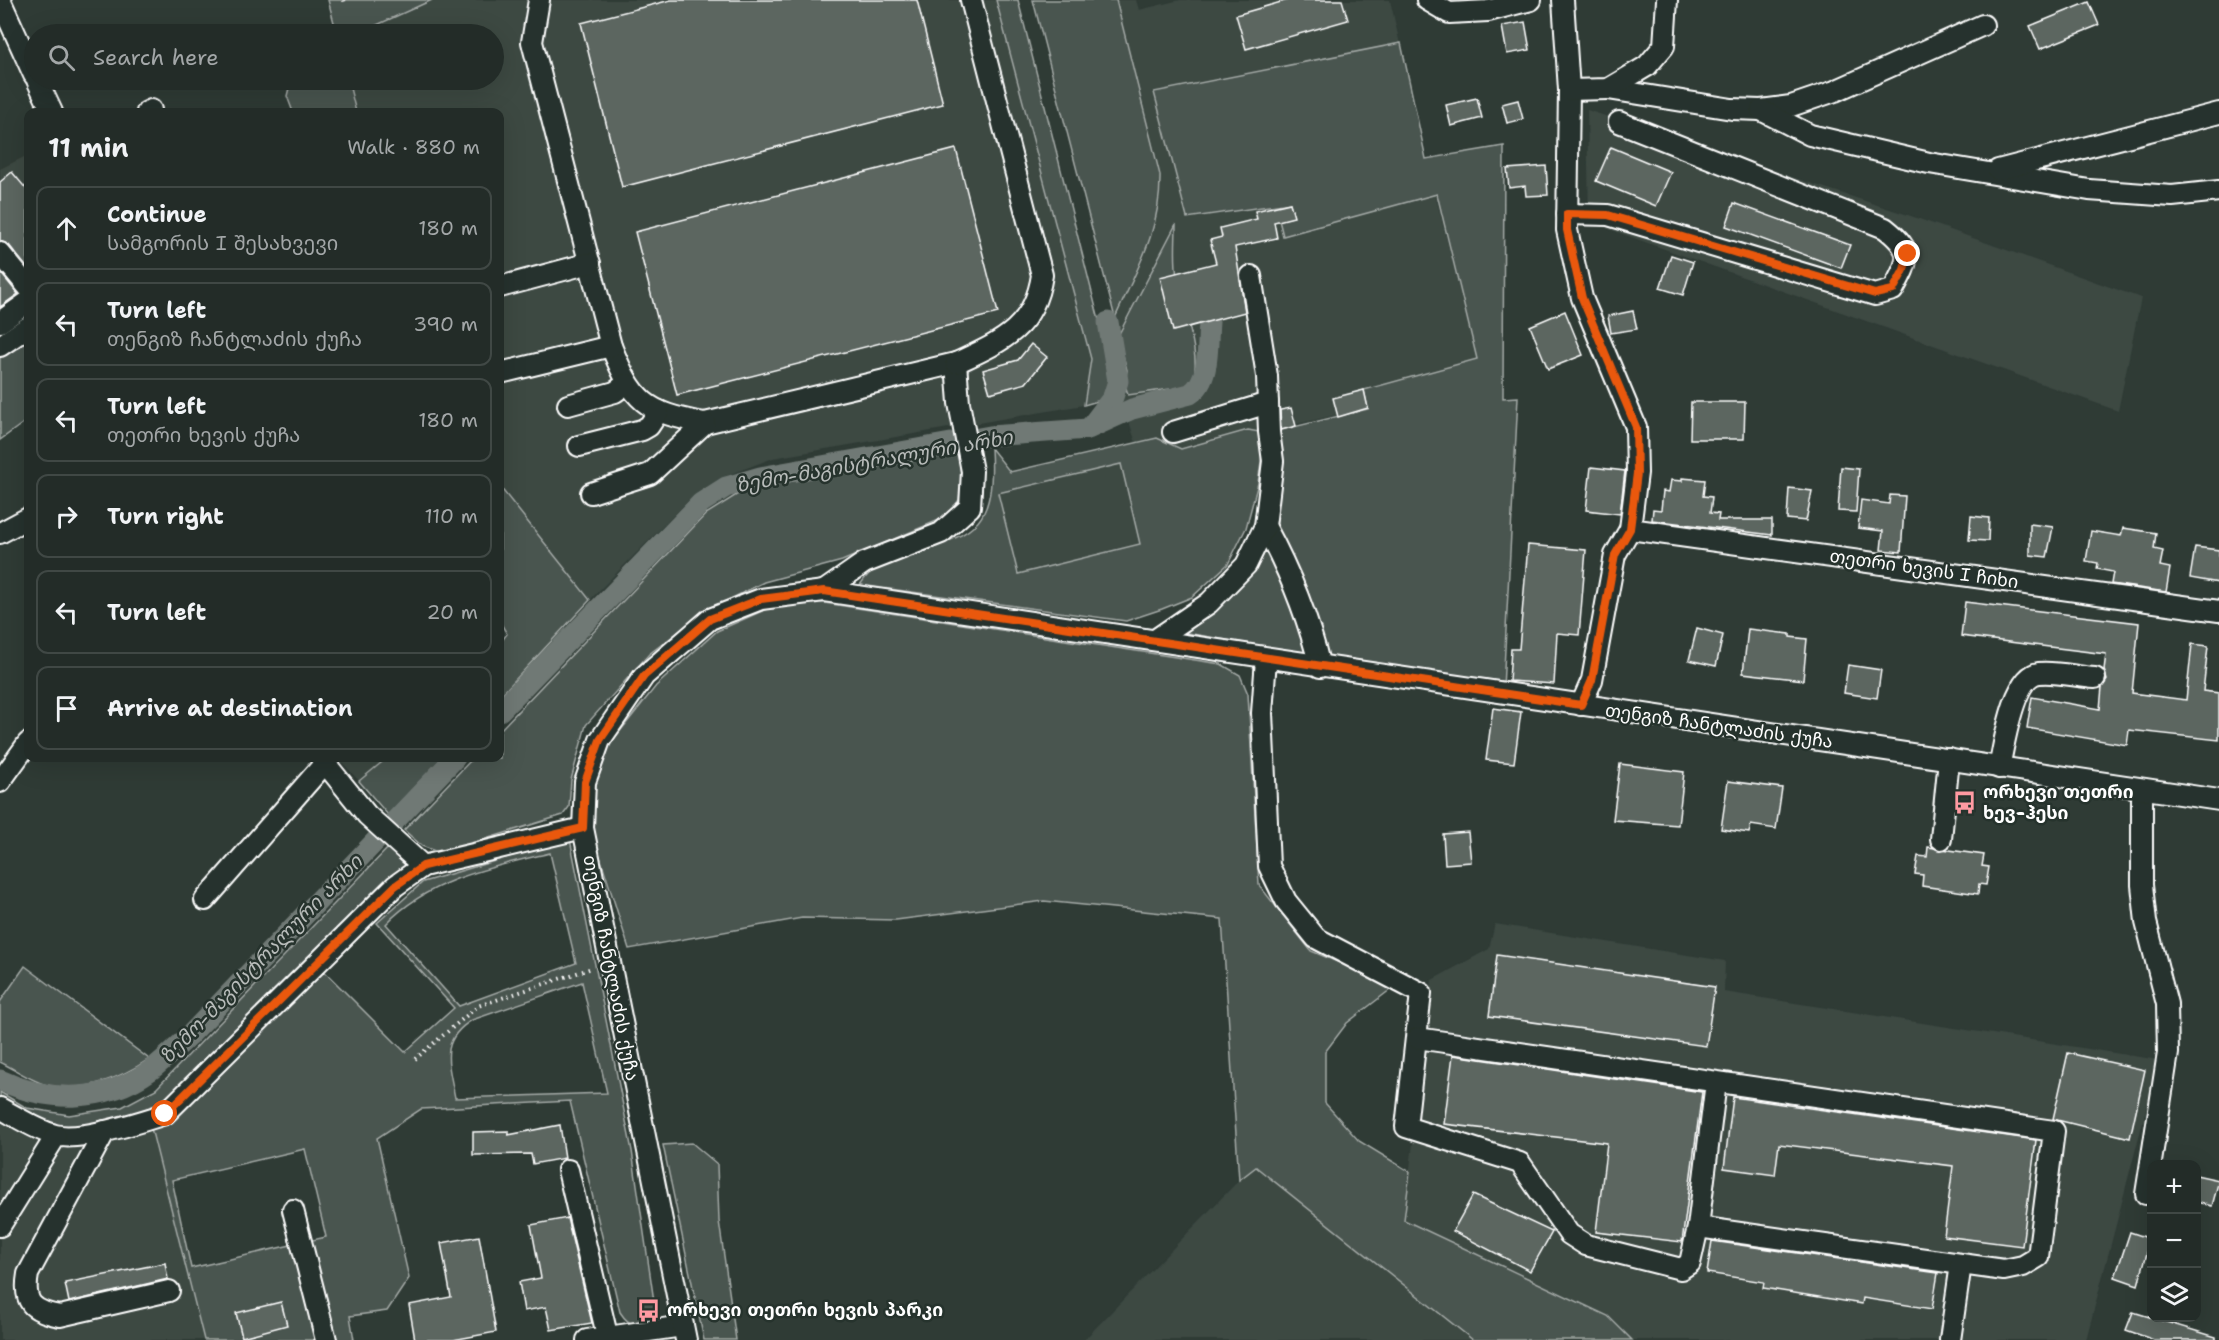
<!DOCTYPE html>
<html lang="en">
<head>
<meta charset="utf-8">
<style>
	:root { --surface:#232c28; --page:#2b3430; --text:#f1f3f6; --muted:#a3a7a8; --line:#404845 }
	body { margin:0; font-family:"Shantell Sans","Noto Sans Georgian",sans-serif; background:var(--page); color:var(--text) }
	.controls { position:absolute; right:18px; bottom:18px; display:grid; overflow:hidden; border-radius:12px; box-shadow:0 6px 24px #0002 }
	.controls button { width:54px; height:54px; display:grid; place-items:center; padding:0; border:0; border-bottom:2px solid var(--line); background:var(--surface); color:var(--text); font:30px sans-serif }
	.stop { position:absolute; width:18px; height:18px; margin:-14px; border:4px solid #ea580c; border-radius:50%; background:#fff }
	.stop.end { background:#ea580c; border-color:#fff; box-shadow:0 2px 6px #0008 }
	.list { margin:0; padding:0; list-style:none }
	h2 { display:flex; justify-content:space-between; align-items:center; height:78px; margin:0; padding:0 24px; font-size:26px }
	h2 small { font-size:20px; font-weight:400; color:var(--muted) }
	.list li { display:grid; grid-template-columns:39px 1fr auto; gap:18px; align-items:center; box-sizing:border-box; height:84px; margin:0 12px 12px; padding:0 12px; border:2px solid var(--line); border-radius:12px }
	.list b { display:block; font-size:22px; white-space:nowrap }
	.list p { margin:0; font-size:20px; white-space:nowrap; color:var(--muted) }
	.list em { font-size:20px; font-style:normal; color:var(--muted) }
	.icon { flex:none; width:33px; height:33px; fill:none; stroke:currentColor; stroke-width:2; stroke-linecap:round; stroke-linejoin:round }
	.map { position:relative; flex:none; width:2219px; height:1340px; overflow:hidden }
	.search { position:absolute; background:var(--surface); box-shadow:0 6px 24px #0002; left:24px; top:24px; width:480px; height:66px; display:flex; align-items:center; gap:15px; box-sizing:border-box; padding:0 21px; border-radius:33px; color:var(--muted); font-size:22px }
	.panel { position:absolute; background:var(--surface); box-shadow:0 6px 24px #0002; left:24px; top:108px; width:480px; height:654px; border-radius:12px }
	.map>svg:first-child { display:block }
	.built { fill:#3c4842 }
	.green { fill:#4a544f; stroke:#a4aaa7; stroke-width:1.5; fill-rule:evenodd }
	.lines { fill:none; stroke-linecap:round; stroke-linejoin:round }
	.canal { stroke:#707975; stroke-width:21 }
	.building { fill:#5b6661; stroke:#fff; stroke-width:1.5 }
	.minor-casing { stroke:#fff; stroke-width:24 }
	.path { stroke:#fff; stroke-width:4; stroke-dasharray:1.5 4.5; stroke-linecap:butt }
	.minor { stroke:#26332d; stroke-width:20 }
	.route { stroke:#ea580c; stroke-width:8 }
	.labels { text-anchor:middle; dominant-baseline:central; stroke-width:5; stroke-linejoin:round; paint-order:stroke }
	.street-label { font-size:18px; fill:#fff; stroke:#26332d }
	.poi-label { font-size:18px; font-weight:bold; fill:#fff; stroke:#26332d; text-anchor:start }
	.water-label { font-size:20px; font-style:italic; fill:#b8bcba; stroke:#26332d }
</style>
</head>
<body>
<div class="map">
<svg width="2219" height="1340" viewBox="0 0 2219 1340">
	<rect width="100%" height="100%" fill="#2f3b35"/>
	<filter id="ink" filterUnits="userSpaceOnUse"><feTurbulence type="fractalNoise" baseFrequency=".0167" numOctaves="2"/><feDisplacementMap in="SourceGraphic" scale="12" xChannelSelector="R" yChannelSelector="G"/><feConvolveMatrix kernelMatrix="1 2 1 2 8 2 1 2 1" color-interpolation-filters="sRGB"/></filter>
	<g filter="url(#ink)">
		<g class="built">
			<polygon points="432,0 996,0 1091,359 1084,405 773,458 726,476 688,501 590,600 500,487 500,112 356,112 348,80 494,80 494,34 357,34"/>
			<polygon points="1112,0 1136,0 1139,10 1180,0 1390,0 1426,159 1478,359 1364,390 1368,408 1121,464 1141,544 1017,574 998,493 991,448 1010,472 1136,443 1122,400 1127,370 1115,318 1157,201"/>
			<polygon points="1587,110 1911,216 2141,298 2118,411 1589,222"/>
			<polygon points="28,155 28,313 0,333 0,169"/>
			<polygon points="338,758 387,758 359,781"/>
			<polygon points="1495,924 1725,961 1724,992 2159,1060 2086,1340 1632,1340 1608,1316 1404,1220 1432,980 1489,949"/>
			<polygon points="0,1120 42,1140 71,1145 104,1145 151,1128 204,1340 0,1340"/>
			<polygon points="1255,1166 1473,1340 1084,1340 1239,1180"/>
		</g>
		<g class="green">
			<polygon points="328,0 432,0 357,34 337,34"/>
			<polygon points="996,0 1018,0 1105,344 1112,380 1101,400 1084,405 1091,359"/>
			<path d="M 1033,0 L 1116,0 L 1160,175 C 1161,230 1137,269 1115,318 Z"/>
			<polygon points="1401,43 1426,159 1504,146 1503,398 1518,397 1503,688 1181,632 1218,606 1255,571 1272,538 1277,431 1368,409 1364,390 1477,359 1437,194 1283,236 1279,220 1293,217 1290,203 1187,218 1154,92"/>
			<polygon points="291,80 348,80 356,112 293,112 287,96"/>
			<path d="M 1176,224 C 1176,241 1174,259 1177,276 C 1181,306 1202,352 1193,382 L 1184,387 L 1128,395 L 1125,384 L 1127,370 L 1118,336 Z"/>
			<polygon points="28,338 28,424 26,421 0,440 0,358"/>
			<path d="M 1248,430 L 1265,433 L 1258,483 L 1246,528 L 1228,564 L 1192,597 L 1162,609 L 1126,621 L 860,585 C 873,566 880,565 901,558 C 972,533 996,533 991,448 L 1010,472 L 1157,438 L 1181,449 ZM 1121,464 L 1140,544 L 1018,574 L 998,493 Z"/>
			<polygon points="959,453 961,480 959,500 946,517 842,561 764,582 705,612 649,654 586,725 571,780 569,807 563,815 440,853 422,846 404,830 473,758 500,758 500,730 706,514 746,489"/>
			<polygon points="500,487 590,600 500,696 500,643 507,634 500,622"/>
			<polygon points="818,602 1221,664 1240,675 1248,694 1259,885 1311,951 1395,986 1347,1023 1325,1052 1325,1103 1359,1141 1410,1172 1404,1220 1608,1316 1632,1340 1473,1340 1256,1167 1239,1180 1222,919 1044,901 896,920 802,918 629,949 591,828 596,779 610,744 656,686 717,631 769,608"/>
			<polygon points="387,758 442,758 388,815 359,781"/>
			<path d="M 570,839 L 632,1151 L 657,1322 C 638,1327 631,1329 620,1312 L 570,1101 L 421,1109 L 377,1138 L 409,1278 L 387,1311 L 350,1316 L 354,1340 L 204,1340 L 151,1128 L 171,1118 L 324,971 L 405,1052 L 454,1008 L 377,923 L 423,882 ZM 550,853 L 576,963 L 459,1006 L 386,924 C 429,879 491,867 550,853 ZM 582,982 L 607,1093 L 455,1098 C 449,1064 438,1041 472,1020 ZM 305,1149 L 326,1237 L 191,1268 L 172,1180 Z"/>
			<path d="M 388,848 L 406,864 L 406,874 L 160,1107 C 138,1115 91,1133 69,1129 C 45,1124 22,1110 0,1099 L 0,1092 L 27,1108 L 69,1115 L 122,1107 L 156,1089 Z"/>
			<path d="M 25,966 L 149,1059 C 122,1077 84,1093 51,1086 C 34,1083 15,1069 0,1062 L 0,1002 Z"/>
			<polygon points="692,1143 717,1164 719,1221 736,1340 704,1340 663,1145"/>
		</g>
		<g class="lines">
			<g class="canal">
				<polyline points="1091,426 1113,397 1118,381 1108,322"/>
				<path d="M 500,711 L 701,503 L 726,487 L 760,477 L 990,436 L 1088,429 L 1132,409 L 1190,394 C 1211,381 1207,344 1209,322"/>
				<path d="M 0,1080 C 49,1103 105,1103 151,1070 C 164,1060 177,1047 189,1036 L 455,758"/>
			</g>
		</g>
		<g class="building">
			<polygon points="671,0 917,0 943,104 622,187 581,23"/>
			<polygon points="1288,0 1342,0 1348,20 1246,49 1236,15"/>
			<polygon points="2089,2 2099,25 2040,49 2030,26"/>
			<polygon points="1525,22 1530,50 1507,54 1502,26"/>
			<polygon points="1477,98 1482,118 1451,126 1446,105"/>
			<polygon points="1518,100 1523,119 1507,123 1502,104"/>
			<polygon points="1611,147 1671,172 1656,206 1596,181"/>
			<polygon points="956,149 998,313 677,395 635,232"/>
			<polygon points="1546,166 1548,195 1526,196 1525,186 1509,188 1507,169"/>
			<polygon points="12,172 28,191 28,269 9,245 0,241 0,182"/>
			<polygon points="1290,203 1294,217 1274,222 1277,238 1235,247 1245,312 1173,331 1160,277 1216,263 1210,240 1222,237 1220,228 1257,219 1255,211"/>
			<polygon points="1734,203 1850,245 1841,268 1726,226"/>
			<polygon points="1671,255 1693,262 1683,295 1660,288"/>
			<polygon points="0,272 18,294 0,307"/>
			<polygon points="1565,311 1583,355 1548,369 1530,326"/>
			<polygon points="1633,311 1637,329 1611,333 1608,316"/>
			<polygon points="1031,344 1047,357 1026,383 990,393 983,370 1018,360"/>
			<polygon points="1364,390 1368,408 1338,417 1333,398"/>
			<polygon points="1691,402 1745,402 1744,439 1690,439"/>
			<polygon points="1291,408 1296,426 1281,430 1280,410"/>
			<polygon points="1591,467 1625,471 1620,514 1586,510"/>
			<polygon points="1841,467 1859,469 1856,512 1838,511"/>
			<polygon points="1682,478 1705,480 1703,496 1712,497 1710,513 1719,514 1718,520 1772,520 1772,535 1652,520 1653,509 1661,510 1663,491 1669,492 1671,480 1682,481"/>
			<polygon points="1789,488 1812,491 1806,521 1787,519"/>
			<polygon points="1890,495 1905,496 1901,552 1881,550 1883,531 1858,528 1861,500 1889,504"/>
			<polygon points="1971,516 1989,518 1988,541 1969,540"/>
			<polygon points="2030,524 2053,527 2047,557 2030,555"/>
			<polygon points="2123,528 2156,533 2154,549 2163,551 2160,566 2170,568 2166,592 2111,584 2113,572 2097,569 2098,563 2086,561 2091,531 2121,536"/>
			<polygon points="1528,545 1586,550 1579,635 1557,633 1554,684 1509,681 1511,649 1519,649"/>
			<polygon points="2195,547 2219,550 2219,583 2190,578"/>
			<polygon points="1965,602 2139,623 2132,693 2186,700 2192,644 2208,646 2203,691 2219,693 2219,740 2129,730 2127,745 2027,728 2032,697 2100,709 2102,687 2107,680 2104,670 2106,654 1961,636"/>
			<polygon points="1697,628 1723,635 1716,666 1689,660"/>
			<polygon points="1748,629 1790,634 1790,637 1807,639 1803,680 1743,673"/>
			<polygon points="1848,665 1881,670 1877,698 1844,693"/>
			<polygon points="1493,708 1521,712 1514,763 1486,760"/>
			<polygon points="1620,764 1684,772 1678,825 1613,820"/>
			<polygon points="1728,781 1782,788 1776,829 1751,825 1749,833 1721,829"/>
			<polygon points="1468,832 1471,862 1445,864 1443,834"/>
			<polygon points="1928,847 1984,855 1982,866 1989,867 1986,885 1979,884 1978,894 1922,886 1923,875 1915,874 1918,856 1927,857"/>
			<polygon points="1497,955 1715,987 1706,1046 1489,1016"/>
			<polygon points="2068,1053 2145,1070 2130,1138 2053,1119"/>
			<polygon points="1453,1055 1702,1092 1682,1242 1596,1232 1607,1143 1444,1124"/>
			<polygon points="1733,1097 2036,1140 2022,1246 1944,1236 1953,1166 1779,1144 1775,1175 1724,1168"/>
			<polygon points="560,1125 565,1158 533,1164 531,1154 473,1155 473,1132 508,1131 508,1135"/>
			<polygon points="2196,1175 2219,1180 2212,1206 2196,1202"/>
			<polygon points="1473,1195 1552,1232 1530,1271 1453,1231"/>
			<polygon points="567,1218 592,1323 551,1330 546,1307 524,1311 519,1282 541,1278 531,1225"/>
			<polygon points="2130,1232 2151,1239 2138,1285 2115,1277"/>
			<polygon points="479,1236 496,1332 453,1340 415,1340 409,1305 451,1297 441,1243"/>
			<polygon points="1712,1241 1938,1273 1932,1309 1863,1298 1862,1304 1763,1288 1764,1282 1707,1273"/>
			<polygon points="165,1263 168,1279 69,1302 65,1283"/>
			<polygon points="281,1302 287,1325 242,1337 236,1313"/>
			<polygon points="2133,1312 2216,1337 2216,1340 2154,1340 2126,1330"/>
		</g>
		<g class="lines">
			<defs>
				<g id="minor">
					<polyline points="0,0 34,75"/>
					<path d="M 539,0 L 532,42 L 611,346 C 633,401 645,413 705,423 L 956,363 L 959,403 L 972,471 L 970,507 L 941,533 L 864,563 L 824,591"/>
					<polyline points="1427,0 1449,13 1488,11 1531,0"/>
					<polyline points="1563,0 1569,90 1567,230 1582,298 1636,427 1637,473 1630,529 1615,555 1592,680 1581,705"/>
					<polyline points="37,80 52,112"/>
					<polyline points="1608,89 1732,109 1761,110 1791,106 1835,91 1983,25"/>
					<polyline points="1569,90 1608,89 1647,66 1664,46 1667,0"/>
					<polyline points="1761,110 1810,135 1929,163 2089,190 2172,196 2219,191"/>
					<polyline points="147,112 151,110"/>
					<polyline points="1998,170 2219,113"/>
					<path d="M 1567,214 L 1608,215 L 1875,295 L 1893,290 C 1910,259 1914,251 1885,228 L 1619,122"/>
					<polyline points="0,253 28,287"/>
					<polyline points="500,287 590,263"/>
					<polyline points="0,322 28,302"/>
					<polyline points="0,346 28,327"/>
					<path d="M 956,363 C 1001,342 1034,329 1042,275 L 971,0"/>
					<polyline points="500,373 611,346"/>
					<polyline points="568,405 615,392 626,384"/>
					<polyline points="1173,432 1268,403"/>
					<polyline points="579,446 642,430 649,426 659,411"/>
					<polyline points="591,493 650,474 705,423"/>
					<path d="M 1265,526 C 1290,572 1308,617 1320,667"/>
					<polyline points="1630,529 2219,611"/>
					<polyline points="0,533 28,518"/>
					<polyline points="1155,640 1209,603 1246,565 1265,526 1273,461 1269,432 1267,376 1251,276"/>
					<polyline points="1266,659 1262,713 1269,866 1286,901 1316,938 1421,993 1406,1127 1520,1163 1569,1234 1586,1245 1681,1269 1690,1263 1698,1227"/>
					<polyline points="321,758 367,815 423,866"/>
					<path d="M 1999,768 C 2004,746 2013,676 2039,673 C 2056,671 2077,677 2095,678"/>
					<polyline points="0,782 28,743"/>
					<polyline points="2142,790 2142,885 2146,922 2167,1004 2168,1053 2146,1194"/>
					<polyline points="1941,839 1949,759"/>
					<polyline points="205,900 325,763"/>
					<polyline points="1417,1038 2054,1131 2038,1257 2023,1266 2004,1270 1698,1227 1716,1082"/>
					<path d="M 0,1108 C 17,1117 36,1130 55,1135 C 80,1142 140,1122 165,1114 L 395,886 L 423,866 L 583,828"/>
					<path d="M 105,1131 L 28,1274 C 23,1303 32,1311 60,1316 L 169,1291"/>
					<polyline points="568,1170 607,1335"/>
					<polyline points="293,1210 326,1340"/>
					<polyline points="0,1226 56,1136"/>
					<polyline points="587,1340 683,1326"/>
					<polyline points="686,1340 583,828 585,782 600,740 644,676 710,619 761,599 824,591 2219,800"/>
					<polyline points="1950,1340 1961,1264"/>
				</g>
			</defs>
			<use href="#minor" class="minor-casing"/>
			<g class="path">
				<polyline points="344,0 345,4"/>
				<polyline points="415,1059 478,1006 592,968"/>
			</g>
			<use href="#minor" class="minor"/>
		</g>
	</g>
	<g class="lines" filter="url(#ink)">
		<polyline class="route" points="165,1114 395,886 423,866 583,828 585,782 600,740 644,676 710,619 761,599 824,591 1581,705 1592,680 1615,555 1630,529 1637,473 1636,427 1582,298 1567,230 1567,214 1608,215 1875,294 1893,290 1904,270 1908,254"/>
	</g>
	<defs>
		<symbol id="bus-bare" viewBox="-9 -9 18 18"><path d="M-5-6H5V4H4V6H2V4H-2V6H-4V4H-5ZM-3.5-4V0h7V-4ZM-3.5 1.2v1.5H-2V1.2ZM2 1.2v1.5H3.5V1.2Z" fill="#ff9aa2" stroke="#26332d" stroke-width="2.5" paint-order="stroke"/></symbol>
	</defs>
	<g fill-rule="evenodd">
		<use href="#bus-bare" x="1948" y="786" width="33" height="33"/>
		<use href="#bus-bare" x="632" y="1294" width="33" height="33"/>
	</g>
	<g class="labels">
		<g class="street-label">
			<text transform="translate(1924 569) rotate(8)">თეთრი ხევის I ჩიხი</text>
			<text transform="translate(1719 726) rotate(8)">თენგიზ ჩანტლაძის ქუჩა</text>
			<text transform="translate(611 968) rotate(79)">თენგიზ ჩანტლაძის ქუჩა</text>
		</g>
		<g class="poi-label">
			<text x="1983" y="792">ორხევი თეთრი<tspan x="1983" dy="21">ხევ-ჰესი</tspan></text>
			<text x="667" y="1310">ორხევი თეთრი ხევის პარკი</text>
		</g>
		<g class="water-label">
			<text transform="translate(874 461) rotate(-10)">ზემო-მაგისტრალური არხი</text>
			<text transform="translate(261 959) rotate(-46)">ზემო-მაგისტრალური არხი</text>
		</g>
	</g>
</svg>
<div class="controls">
<button>+</button>
<button>−</button>
<button><svg class="icon" aria-label="layers" viewBox="0 0 24 24"><path d="M12 4l9 5-9 5-9-5zM3 14l9 5 9-5"/></svg></button>
</div>
<div class="stop" style="left:165px;top:1114px"></div>
<div class="stop end" style="left:1908px;top:254px"></div>
<div class="search"><svg class="icon" aria-label="search" viewBox="0 0 24 24"><circle cx="10" cy="10" r="6"/><path d="M15 15l6 6"/></svg>Search here</div>
<section class="panel">
<h2>11 min<small>Walk · 880 m</small></h2>
<ul class="list">
<li><svg class="icon" aria-label="ahead" viewBox="0 0 24 24"><path d="M12 20V5M6 11l6-6 6 6"/></svg><div><b>Continue</b><p>სამგორის I შესახვევი</p></div><em>180 m</em></li>
<li><svg class="icon" aria-label="left" viewBox="0 0 24 24"><path d="M17 20v-9H6M10 6l-5 5 5 5"/></svg><div><b>Turn left</b><p>თენგიზ ჩანტლაძის ქუჩა</p></div><em>390 m</em></li>
<li><svg class="icon" aria-label="left" viewBox="0 0 24 24"><path d="M17 20v-9H6M10 6l-5 5 5 5"/></svg><div><b>Turn left</b><p>თეთრი ხევის ქუჩა</p></div><em>180 m</em></li>
<li><svg class="icon" aria-label="right" viewBox="0 0 24 24"><path d="M7 20v-9h11M14 6l5 5-5 5"/></svg><div><b>Turn right</b></div><em>110 m</em></li>
<li><svg class="icon" aria-label="left" viewBox="0 0 24 24"><path d="M17 20v-9H6M10 6l-5 5 5 5"/></svg><div><b>Turn left</b></div><em>20 m</em></li>
<li><svg class="icon" aria-label="arrive" viewBox="0 0 24 24"><path d="M6 21V4h12l-3 4 3 4H6"/></svg><div><b>Arrive at destination</b></div></li>
</ul>
</section>
</div>
</body>
</html>
